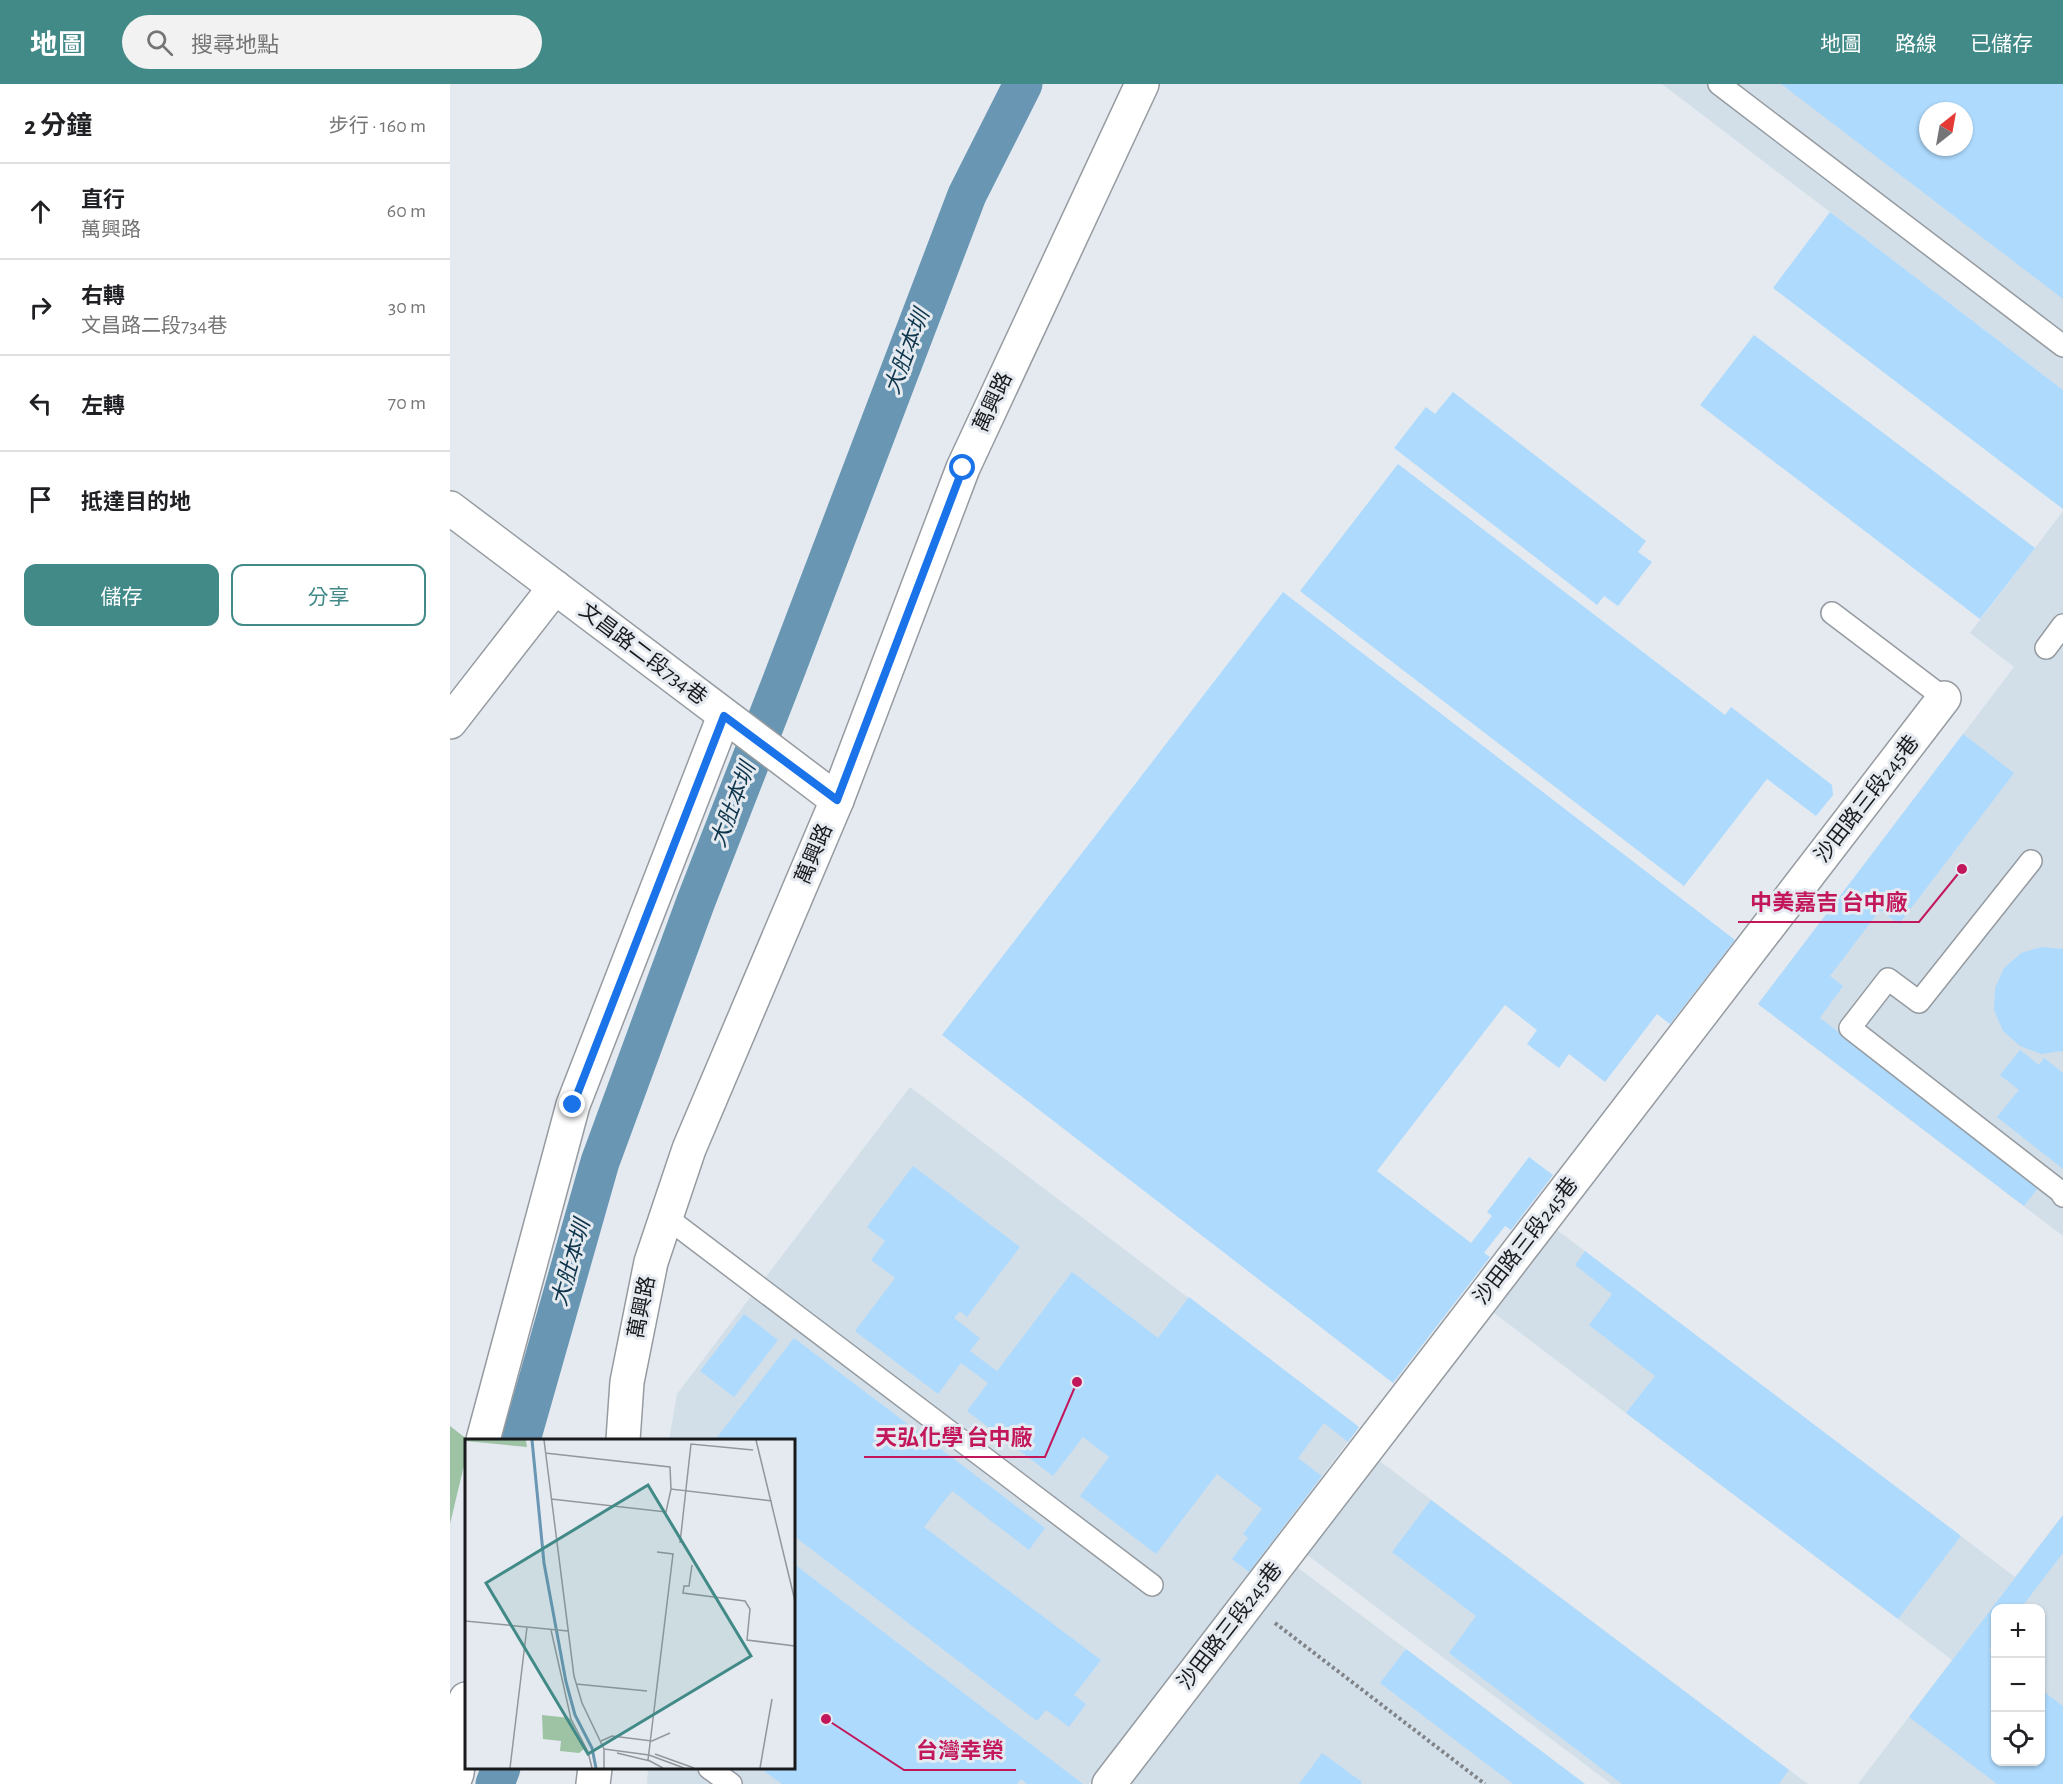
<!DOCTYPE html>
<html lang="zh-TW">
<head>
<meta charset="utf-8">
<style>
	:root { --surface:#fff; --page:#f2f2f2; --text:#202124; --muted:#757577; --line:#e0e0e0; --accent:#428a88 }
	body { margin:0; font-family:"Alegreya Sans","Noto Sans TC",sans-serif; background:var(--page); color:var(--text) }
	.controls { position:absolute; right:18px; bottom:18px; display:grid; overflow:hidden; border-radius:12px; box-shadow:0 2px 4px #0004 }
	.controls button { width:54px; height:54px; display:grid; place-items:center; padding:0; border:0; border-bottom:2px solid var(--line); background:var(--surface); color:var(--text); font:30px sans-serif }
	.compass { position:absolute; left:1469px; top:18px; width:54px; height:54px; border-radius:50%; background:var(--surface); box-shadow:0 2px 4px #0004; rotate:31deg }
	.stop { position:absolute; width:18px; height:18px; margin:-14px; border:4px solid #1a73e8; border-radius:50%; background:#fff }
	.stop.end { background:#1a73e8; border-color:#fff; box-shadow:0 2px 6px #0008 }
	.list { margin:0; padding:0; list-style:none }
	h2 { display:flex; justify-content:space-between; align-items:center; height:78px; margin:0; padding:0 24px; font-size:26px }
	h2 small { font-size:20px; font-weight:400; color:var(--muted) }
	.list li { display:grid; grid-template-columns:39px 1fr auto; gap:18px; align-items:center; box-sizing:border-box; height:96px; padding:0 24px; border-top:2px solid var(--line) }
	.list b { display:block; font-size:22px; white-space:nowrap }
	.list p { margin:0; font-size:20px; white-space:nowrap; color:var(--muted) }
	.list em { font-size:20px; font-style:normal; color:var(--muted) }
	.actions { display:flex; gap:12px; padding:18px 24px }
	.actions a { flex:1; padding:14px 0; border:2px solid var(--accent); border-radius:12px; text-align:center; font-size:21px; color:var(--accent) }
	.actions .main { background:var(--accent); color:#fff }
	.icon { flex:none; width:33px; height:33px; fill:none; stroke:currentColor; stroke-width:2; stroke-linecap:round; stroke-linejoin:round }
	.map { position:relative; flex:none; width:1613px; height:1700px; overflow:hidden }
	header { display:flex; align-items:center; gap:36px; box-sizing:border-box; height:84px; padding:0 30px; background:var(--accent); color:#fff }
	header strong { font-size:28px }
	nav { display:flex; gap:33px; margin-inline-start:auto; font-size:21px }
	.search { width:420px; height:54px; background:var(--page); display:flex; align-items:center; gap:15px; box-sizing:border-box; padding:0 21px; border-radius:33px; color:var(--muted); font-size:22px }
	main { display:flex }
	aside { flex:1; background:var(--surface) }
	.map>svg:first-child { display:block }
	.built { fill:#d2dfe9; fill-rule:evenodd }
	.green { fill:#9dc3a4 }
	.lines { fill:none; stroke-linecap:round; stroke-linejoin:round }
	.canal { stroke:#6896b3; stroke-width:39 }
	.building { fill:#aedafd; fill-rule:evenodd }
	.lane-casing { stroke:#959ba0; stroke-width:24 }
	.street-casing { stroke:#959ba0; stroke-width:36 }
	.path { stroke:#808488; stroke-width:4; stroke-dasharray:3 3; stroke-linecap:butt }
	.lane { stroke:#fff; stroke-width:21 }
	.street { stroke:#fff; stroke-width:33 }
	.route { stroke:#1a73e8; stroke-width:8 }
	.labels { text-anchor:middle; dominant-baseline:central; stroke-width:6; stroke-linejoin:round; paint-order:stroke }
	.street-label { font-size:21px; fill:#181a1c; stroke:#e4eaf0 }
	.water-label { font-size:22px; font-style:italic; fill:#0e354b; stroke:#e4eaf0 }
	.inset-river { fill:none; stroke:#6896b3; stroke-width:3 }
	.inset-road { fill:none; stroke:#92979b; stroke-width:1.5 }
	.view { fill:#428a88; fill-opacity:0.15; stroke:#428a88; stroke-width:3 }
	.inset-edge { fill:none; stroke:#181a1c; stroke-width:3 }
	.leader { fill:none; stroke:#c2185b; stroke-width:2 }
	.callout-dot { fill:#c2185b; stroke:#e4eaf0; stroke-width:2 }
	.callout-label { font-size:22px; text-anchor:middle; font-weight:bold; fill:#c2185b; stroke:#e4eaf0; stroke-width:6; stroke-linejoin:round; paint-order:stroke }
</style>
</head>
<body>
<header>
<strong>地圖</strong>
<div class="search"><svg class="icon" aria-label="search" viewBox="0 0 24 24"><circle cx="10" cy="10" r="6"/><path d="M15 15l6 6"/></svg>搜尋地點</div>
<nav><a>地圖</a><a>路線</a><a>已儲存</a></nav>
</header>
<main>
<aside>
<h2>2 分鐘<small>步行 · 160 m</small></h2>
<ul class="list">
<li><svg class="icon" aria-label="ahead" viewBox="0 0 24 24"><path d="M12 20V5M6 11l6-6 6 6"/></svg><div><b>直行</b><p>萬興路</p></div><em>60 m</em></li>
<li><svg class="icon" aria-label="right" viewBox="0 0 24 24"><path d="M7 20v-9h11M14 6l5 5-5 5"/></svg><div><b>右轉</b><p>文昌路二段734巷</p></div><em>30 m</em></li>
<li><svg class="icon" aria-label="left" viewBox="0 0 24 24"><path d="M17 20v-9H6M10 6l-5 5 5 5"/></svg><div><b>左轉</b></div><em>70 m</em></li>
<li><svg class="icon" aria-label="arrive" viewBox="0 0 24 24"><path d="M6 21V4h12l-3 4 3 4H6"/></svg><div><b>抵達目的地</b></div></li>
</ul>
<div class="actions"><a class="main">儲存</a><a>分享</a></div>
</aside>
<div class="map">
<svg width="1613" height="1700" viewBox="0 0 1613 1700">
	<rect width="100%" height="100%" fill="#e4eaf0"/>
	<g class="built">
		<path d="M 1212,0 L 1613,0 L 1613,306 L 1380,128 ZM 1478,27 L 1514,27 L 1514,63 L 1478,63 Z"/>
		<polygon points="1613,427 1613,1152 1308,920 1564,583 1520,549"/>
		<polygon points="460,1003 909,1343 639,1700 197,1700 198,1684 344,1684 344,1356 219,1356 227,1310"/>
		<path d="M 1107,1146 L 1565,1493 L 1613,1431 L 1613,1700 L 1408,1700 L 1502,1576 L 1044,1229 ZM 1546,1524 L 1590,1524 L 1590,1678 L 1546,1678 Z"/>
		<polygon points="927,1375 1358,1700 1161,1700 856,1470"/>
		<polygon points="847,1483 1135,1700 681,1700"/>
	</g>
	<polygon class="green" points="0,1342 18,1356 16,1356 16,1373 0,1440"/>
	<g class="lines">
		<g class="canal">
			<polyline points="71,1356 150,1078 246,817 331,599 517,111 573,0"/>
			<polyline points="45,1700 51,1684"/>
		</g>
	</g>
	<g class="building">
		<path d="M 1331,0 L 1613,0 L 1613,215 ZM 1478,27 L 1514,27 L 1514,63 L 1478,63 Z"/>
		<polygon points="1380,128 1613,306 1613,425 1323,204"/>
		<polygon points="1304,251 1585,464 1530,535 1250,321"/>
		<polygon points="1003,308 1196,457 1188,468 1202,478 1168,522 1154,512 1147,521 944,364 976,323 985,330"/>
		<polygon points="948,380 1275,631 1281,623 1382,701 1383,711 1366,732 1317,695 1234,802 850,507"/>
		<polygon points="833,508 1285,856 1220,940 1207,930 1155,998 1119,970 1109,984 1077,960 1087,946 1055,921 927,1087 1021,1159 1042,1132 1037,1128 1079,1073 1103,1091 1061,1146 1055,1142 1034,1169 1040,1173 943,1299 492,951"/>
		<polygon points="1513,650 1564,689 1449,840 1430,826 1380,892 1393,902 1370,934 1590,1101 1574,1122 1308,920"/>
		<polygon points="1592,863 1613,865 1613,967 1591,970 1570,962 1553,947 1544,926 1545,904 1554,884 1571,869"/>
		<polygon points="1570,966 1589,981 1594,974 1613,989 1613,1085 1547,1033 1569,1006 1550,991"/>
		<polygon points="463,1082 570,1163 517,1233 510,1227 504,1234 530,1254 520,1267 547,1287 622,1188 708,1254 739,1213 909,1343 898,1358 874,1339 848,1374 872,1392 799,1488 782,1475 798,1454 793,1450 812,1425 767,1390 706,1470 630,1412 659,1373 633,1353 603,1392 517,1327 538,1299 511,1279 488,1310 405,1247 445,1194 421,1176 435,1157 417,1143"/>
		<polygon points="1135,1167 1511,1452 1448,1535 1176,1329 1205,1292 1139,1241 1162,1210 1125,1181"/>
		<polygon points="294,1230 328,1256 284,1313 250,1287"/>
		<polygon points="344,1254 595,1444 579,1466 502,1407 474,1443 651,1576 624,1611 636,1620 619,1643 596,1626 587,1637 344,1452 344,1356 265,1356"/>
		<polygon points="981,1416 1339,1686 1329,1700 1172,1700 999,1569 1026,1532 942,1468"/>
		<polygon points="1613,1431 1613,1469 1571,1524 1546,1524 1546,1557 1539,1566 1546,1571 1546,1678 1590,1678 1590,1605 1613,1622 1613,1700 1547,1700 1459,1633"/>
		<polygon points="344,1480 633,1700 577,1700 571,1695 567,1700 332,1700 310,1684 344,1684"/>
		<polygon points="956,1565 1135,1700 1063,1700 930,1599"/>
		<polygon points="872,1669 912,1698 911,1700 849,1700"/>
	</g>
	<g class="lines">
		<defs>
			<g id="lane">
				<polyline points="1269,0 1613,262"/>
				<polyline points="1382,529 1494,614"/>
				<polyline points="1596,564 1613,541"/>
				<polyline points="1581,777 1469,918 1438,895 1400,944 1611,1108 1613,1112"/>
				<polyline points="216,1133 702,1501"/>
				<polyline points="259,1684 281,1700"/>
			</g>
			<g id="street">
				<polyline points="0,424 387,716"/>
				<polyline points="0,638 105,503"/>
				<polyline points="33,1356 123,1021 274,632"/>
				<polyline points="173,1356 177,1298 201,1178 239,1065 387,716 513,384 692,0"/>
				<polyline points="3,1700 7,1689 16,1615"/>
				<polyline points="143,1700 145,1684"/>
				<polyline points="659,1700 1494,614"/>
			</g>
		</defs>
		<use href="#lane" class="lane-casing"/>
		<use href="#street" class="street-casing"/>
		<polyline class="path" points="825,1539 1035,1700"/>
		<use href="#lane" class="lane"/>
		<use href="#street" class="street"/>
	</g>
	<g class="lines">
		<polyline class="route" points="123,1021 274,632 387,716 513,384"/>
	</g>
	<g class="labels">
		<g class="street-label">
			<text transform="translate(543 318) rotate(-65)">萬興路</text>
			<text transform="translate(193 570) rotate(37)">文昌路二段734巷</text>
			<text transform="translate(1417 715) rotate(-52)">沙田路三段245巷</text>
			<text transform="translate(364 770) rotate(-67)">萬興路</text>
			<text transform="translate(1076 1157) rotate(-52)">沙田路三段245巷</text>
			<text transform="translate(192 1223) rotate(-79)">萬興路</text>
			<text transform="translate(780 1542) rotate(-52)">沙田路三段245巷</text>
		</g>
		<g class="water-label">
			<text transform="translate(457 268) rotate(-69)">大肚本圳</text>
			<text transform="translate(283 721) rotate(-69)">大肚本圳</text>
			<text transform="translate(121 1179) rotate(-74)">大肚本圳</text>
		</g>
	</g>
	<g transform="translate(15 1355)">
		<rect width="330" height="330" fill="#e4eaf0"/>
		<path d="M 61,1 L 62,8 L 0,2 L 0,1 ZM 77,276 L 105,279 L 119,310 L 114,314 L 95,312 L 96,302 L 78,300 Z" fill="#9dc3a4"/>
		<path class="inset-river" d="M 67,1 L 79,124 L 101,243 L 110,276 L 127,309 L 131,329"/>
		<path class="inset-road" d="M 79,1 L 109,237 L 117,264 L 139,310M 291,1 L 330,162M 80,14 L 205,28 L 206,50M 86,60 L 201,73 L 206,50 L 307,62M 215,104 L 226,5 L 288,11M 192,113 L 208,115 L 183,321 L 198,329M 227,126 L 224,147 L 219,147 L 218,154 L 280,162 L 285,170 L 282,201 L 330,207M 0,182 L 103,192M 86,191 L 106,280 L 123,313 L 127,329M 111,245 L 182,252M 136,302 L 147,297 L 187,302 L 205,294M 139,310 L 184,316 L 219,329M 152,314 L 185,322M 190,315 L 229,329M 45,329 L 62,188M 139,329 L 139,310M 295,329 L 307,260"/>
		<path class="view" d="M 183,46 L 286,217 L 123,315 L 21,144 Z"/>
		<rect width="330" height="330" class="inset-edge"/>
	</g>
	<path class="leader" d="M1512 785L1469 838H1288M627 1298L595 1373H414M376 1635L454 1686H566"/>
	<g class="callout-dot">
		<circle cx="1512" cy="785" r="6"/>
		<circle cx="627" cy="1298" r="6"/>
		<circle cx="376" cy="1635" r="6"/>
	</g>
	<g class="callout-label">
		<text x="1379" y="826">中美嘉吉 台中廠</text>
		<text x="504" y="1361">天弘化學 台中廠</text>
		<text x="510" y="1674">台灣幸榮</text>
	</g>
</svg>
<div class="controls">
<button>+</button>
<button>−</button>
<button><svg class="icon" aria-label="locate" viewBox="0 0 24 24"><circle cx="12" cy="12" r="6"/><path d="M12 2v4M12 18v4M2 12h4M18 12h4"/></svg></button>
</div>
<svg class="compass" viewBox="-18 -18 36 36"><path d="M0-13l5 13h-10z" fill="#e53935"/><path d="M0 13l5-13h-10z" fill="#757577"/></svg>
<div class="stop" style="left:513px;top:384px"></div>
<div class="stop end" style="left:123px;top:1021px"></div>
</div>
</main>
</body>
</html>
